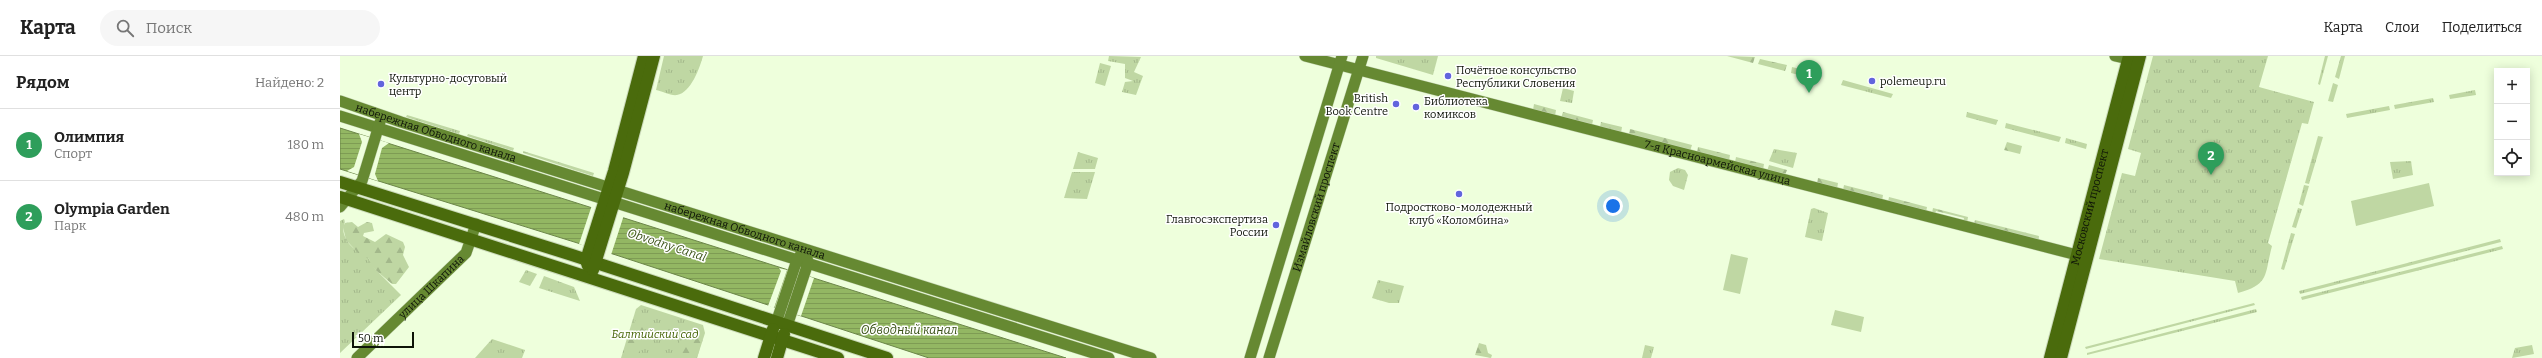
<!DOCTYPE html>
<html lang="ru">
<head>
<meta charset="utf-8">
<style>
	:root { --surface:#fff; --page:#f6f6f6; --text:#222; --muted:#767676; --line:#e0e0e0; --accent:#0b8043 }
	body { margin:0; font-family:Bitter,serif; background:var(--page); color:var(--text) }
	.controls { position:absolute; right:12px; top:12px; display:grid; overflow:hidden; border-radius:0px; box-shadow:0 2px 10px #0003 }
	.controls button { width:36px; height:36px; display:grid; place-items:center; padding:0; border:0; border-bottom:1px solid var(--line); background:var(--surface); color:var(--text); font:20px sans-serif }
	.scale { position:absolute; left:12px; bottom:10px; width:62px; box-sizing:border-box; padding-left:4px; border:2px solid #0e1408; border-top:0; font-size:11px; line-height:14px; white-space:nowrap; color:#0e1408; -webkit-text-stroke:3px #fff; paint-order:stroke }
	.you { position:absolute; left:1273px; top:150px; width:14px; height:14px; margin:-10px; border:3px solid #fff; border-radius:50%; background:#1a73e8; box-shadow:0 0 0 6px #1a73e833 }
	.badge { display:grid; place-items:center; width:26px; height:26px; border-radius:50%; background:var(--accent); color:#fff; font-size:13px; font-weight:700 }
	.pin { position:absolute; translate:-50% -33px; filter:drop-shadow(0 1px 2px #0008) }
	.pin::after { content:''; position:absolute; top:21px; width:14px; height:12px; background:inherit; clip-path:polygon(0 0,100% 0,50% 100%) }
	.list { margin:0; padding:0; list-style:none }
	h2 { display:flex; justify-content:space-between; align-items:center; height:52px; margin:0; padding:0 16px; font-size:17px }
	h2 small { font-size:13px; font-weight:400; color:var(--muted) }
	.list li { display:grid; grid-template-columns:26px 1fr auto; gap:12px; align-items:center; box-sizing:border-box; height:72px; padding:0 16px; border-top:1px solid var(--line) }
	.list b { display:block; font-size:15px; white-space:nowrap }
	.list p { margin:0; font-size:13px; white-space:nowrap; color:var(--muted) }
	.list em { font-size:13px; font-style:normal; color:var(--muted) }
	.icon { flex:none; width:22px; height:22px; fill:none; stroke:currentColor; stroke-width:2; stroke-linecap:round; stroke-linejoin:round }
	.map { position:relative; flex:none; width:2202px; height:302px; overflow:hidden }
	header { display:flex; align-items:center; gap:24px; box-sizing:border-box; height:56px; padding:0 20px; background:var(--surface); border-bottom:1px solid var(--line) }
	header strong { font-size:19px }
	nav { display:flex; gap:22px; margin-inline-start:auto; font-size:14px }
	.search { width:280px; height:36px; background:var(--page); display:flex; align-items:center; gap:10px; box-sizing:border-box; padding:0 14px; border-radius:22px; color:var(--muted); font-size:15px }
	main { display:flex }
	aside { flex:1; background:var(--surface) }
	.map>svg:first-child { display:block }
	.grass { fill:url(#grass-tufts) }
	.forest { fill:url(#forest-firs) }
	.pitch { fill:#bfd7a3 }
	.water { fill:url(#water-rules); stroke:#6b8648 }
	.pier { fill:#eeffdc }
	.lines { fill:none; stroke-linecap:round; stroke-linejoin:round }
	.secondary-casing { stroke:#cad9ba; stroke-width:12 }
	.primary-casing { stroke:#cad9ba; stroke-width:14 }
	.secondary { stroke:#668932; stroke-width:11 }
	.primary { stroke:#4a6b0c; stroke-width:12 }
	.poi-dot { fill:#6264dd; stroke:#fff; stroke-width:1.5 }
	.labels { text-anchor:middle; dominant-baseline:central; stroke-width:3; stroke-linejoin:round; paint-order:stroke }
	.poi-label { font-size:11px; fill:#0e1408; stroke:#fff; text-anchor:start }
	.street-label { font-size:11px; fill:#0e1408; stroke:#fff }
	.park-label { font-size:11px; font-style:italic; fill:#426200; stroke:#fff }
	.water-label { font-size:12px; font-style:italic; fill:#385014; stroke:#fff }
</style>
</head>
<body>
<header>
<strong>Карта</strong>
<div class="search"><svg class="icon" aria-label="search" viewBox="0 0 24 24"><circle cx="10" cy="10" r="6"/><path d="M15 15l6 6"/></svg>Поиск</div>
<nav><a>Карта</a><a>Слои</a><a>Поделиться</a></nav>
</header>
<main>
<aside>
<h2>Рядом<small>Найдено: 2</small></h2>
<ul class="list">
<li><span class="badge" style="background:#2e9e5b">1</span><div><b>Олимпия</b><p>Спорт</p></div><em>180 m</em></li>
<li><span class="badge" style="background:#2e9e5b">2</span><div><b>Olympia Garden</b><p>Парк</p></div><em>480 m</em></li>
</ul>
</aside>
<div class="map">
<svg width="2202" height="302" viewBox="0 0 2202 302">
	<defs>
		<pattern id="grass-tufts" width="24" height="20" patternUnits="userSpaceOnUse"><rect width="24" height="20" fill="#bfd7a3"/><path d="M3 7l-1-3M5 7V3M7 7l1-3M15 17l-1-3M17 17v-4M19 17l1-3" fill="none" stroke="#a3b88b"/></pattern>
		<pattern id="forest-firs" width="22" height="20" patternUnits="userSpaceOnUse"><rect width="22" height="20" fill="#bfd7a3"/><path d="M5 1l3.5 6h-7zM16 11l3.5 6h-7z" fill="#a3b88b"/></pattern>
		<pattern id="water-rules" width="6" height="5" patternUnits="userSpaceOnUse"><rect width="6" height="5" fill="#93b763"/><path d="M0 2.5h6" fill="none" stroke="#7e9c54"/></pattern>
	</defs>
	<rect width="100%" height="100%" fill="#eeffdc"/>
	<g class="grass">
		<path d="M 324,0 L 363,0 C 360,11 351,37 337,39 C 331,40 322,35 316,34 Z"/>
		<polygon points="769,0 801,1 794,16 803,20 796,39 782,36 785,26 793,25 785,22 785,8 768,5"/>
		<polygon points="1036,0 1098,0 1093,19 1036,2"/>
		<path d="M 1813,0 L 1928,0 L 1919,31 L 1974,46 L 1968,68 L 1962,67 L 1928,187 L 1932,190 C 1924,220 1930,228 1898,237 L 1895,225 L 1759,203 L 1782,117 L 1795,120 L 1801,97 L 1788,93 Z"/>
		<polygon points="1985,0 1988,0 1980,29 1978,28"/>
		<polygon points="2001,0 2005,0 1999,23 1995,21"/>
		<polygon points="760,7 771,10 765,30 755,27"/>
		<polygon points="1503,24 1553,38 1551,42 1501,29"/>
		<polygon points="1993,27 1998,29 1993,46 1988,45"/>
		<polygon points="1223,32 1234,35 1232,47 1220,45"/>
		<polygon points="2135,34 2136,39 2110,43 2109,39"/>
		<polygon points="2093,42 2094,46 2055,53 2054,49"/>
		<polygon points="2049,50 2050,54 2007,62 2006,58"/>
		<polygon points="1627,56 1658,64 1656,69 1626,61"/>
		<polygon points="67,59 120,75 119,78 66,61"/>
		<polygon points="1666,67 1721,81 1719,86 1665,72"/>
		<polygon points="128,78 174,92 173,95 127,80"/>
		<polygon points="1978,80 1983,81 1969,128 1965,127"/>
		<polygon points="1726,82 1747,88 1746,93 1725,87"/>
		<polygon points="1434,93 1457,97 1453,112 1429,105"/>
		<polygon points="183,95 254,117 253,120 183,97"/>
		<polygon points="738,96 758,102 755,113 733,113"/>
		<polygon points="2071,105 2073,119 2053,123 2050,106"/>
		<polygon points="1338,112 1345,114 1348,119 1344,134 1333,130 1329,124 1330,116"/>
		<polygon points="732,116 755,116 747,143 724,142"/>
		<polygon points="1964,129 1969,130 1963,150 1959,148"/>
		<polygon points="1474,152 1488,157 1482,185 1465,181 1471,153"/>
		<polygon points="1958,152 1962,153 1956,172 1952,171"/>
		<path d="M 4,163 C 6,168 2,172 4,178 C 8,193 21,195 29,203 L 32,210 L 61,239 L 0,297 L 0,165 Z"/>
		<polygon points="1951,177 1955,178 1944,214 1941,213"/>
		<polygon points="2160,183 2161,186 1960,238 1959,235"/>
		<polygon points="2162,190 2163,193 1962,244 1961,241"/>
		<polygon points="186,214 197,218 190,230 179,226"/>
		<polygon points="204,220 234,231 240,245 199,232"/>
		<polygon points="1038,224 1064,230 1059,247 1049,247 1032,242"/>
		<polygon points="1914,247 1915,249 1746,293 1745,291"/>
		<polygon points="301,249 363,269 365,277 357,302 281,302 296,253"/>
		<polygon points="1916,253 1917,256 1747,299 1747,297"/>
		<polygon points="152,283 185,294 182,302 135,302"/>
		<polygon points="1305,289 1314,291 1311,302 1302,302"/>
		<polygon points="2192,289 2194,298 2172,302 2175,292"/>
	</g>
	<g class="forest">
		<polygon points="1387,0 1415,1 1413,7"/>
		<polygon points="1420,3 1447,9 1445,15 1418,8"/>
		<polygon points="1452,11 1473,16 1471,22 1451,17"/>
		<polygon points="1194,48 1216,54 1215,60 1193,54"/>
		<polygon points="1223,56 1253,64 1252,69 1221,62"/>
		<polygon points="1261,66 1282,71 1281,77 1260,71"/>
		<polygon points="1290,73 1352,89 1350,95 1289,79"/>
		<polygon points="1667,86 1682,90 1680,98 1664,94"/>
		<polygon points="1358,91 1390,99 1389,105 1357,97"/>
		<polygon points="1396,101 1424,108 1423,114 1395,106"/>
		<polygon points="1429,109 1447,114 1445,119 1427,115"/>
		<polygon points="1478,122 1498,127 1497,133 1477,128"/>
		<polygon points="1504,129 1543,139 1542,145 1503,134"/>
		<polygon points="1549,141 1587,151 1586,156 1548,146"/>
		<polygon points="1593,152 1628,161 1627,167 1623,166 1624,162 1596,155 1595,158 1592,157"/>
		<polygon points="1635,164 1699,180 1698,185 1634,168"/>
		<polygon points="12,166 18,171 27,166 32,167 34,175 24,177 23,180 35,186 46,178 63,186 65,191 63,199 69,211 56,228 52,228 31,210 29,203 20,199 6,184 3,171 5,167"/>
		<polygon points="296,263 300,263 306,276 299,285 300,297 293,300 284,295"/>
		<polygon points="364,277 357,302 341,298 339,285"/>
		<polygon points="1139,287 1146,289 1148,297 1152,299 1151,302 1135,299"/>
	</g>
	<g class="pitch">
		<polygon points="2089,127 2094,150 2016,170 2011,145"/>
		<polygon points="1391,198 1408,202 1400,238 1383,234"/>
		<polygon points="1495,254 1524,261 1521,276 1491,269"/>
	</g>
	<polygon class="water" points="0,72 726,302 589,302 276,199 0,113"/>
	<g class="pier">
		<polygon points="19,78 49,87 42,92 35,118 38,125 7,115 14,111 22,86"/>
		<polygon points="252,149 284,159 271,199 239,188"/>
		<polygon points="439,212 447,214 434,252 428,250 441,215"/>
		<polygon points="449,214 474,222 461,260 436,252"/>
	</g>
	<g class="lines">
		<defs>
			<g id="secondary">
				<path id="s1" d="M 965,0 L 1737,199"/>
				<polyline points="1775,0 1788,3"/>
				<path id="s2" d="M 0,45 L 61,66 L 811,302"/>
				<polyline points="0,60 769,302"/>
				<polyline points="0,151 22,125 40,66"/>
				<polyline points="436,267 457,204 461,198"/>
				<polyline points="447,270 468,207 467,201"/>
				<path id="s3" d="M 17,302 L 126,197 L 136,168"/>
				<polyline points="910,302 1002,0"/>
				<path id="s4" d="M 929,302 L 1023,0"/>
			</g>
			<g id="primary">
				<polyline points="0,126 232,199 547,302"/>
				<polyline points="0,141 498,302"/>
				<polyline points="248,210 246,204 274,115 304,0"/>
				<polyline points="253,214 283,117 314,0"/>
				<polyline points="424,302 433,273"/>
				<polyline points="437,302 444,278"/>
				<path id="s5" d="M 1710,302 L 1789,0"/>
				<polyline points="1721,302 1800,0"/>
			</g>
		</defs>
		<use href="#secondary" class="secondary-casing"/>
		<use href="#primary" class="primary-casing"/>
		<use href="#secondary" class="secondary"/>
		<use href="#primary" class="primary"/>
	</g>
	<g class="poi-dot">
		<circle cx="1108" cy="20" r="4"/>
		<circle cx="1532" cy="25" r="4"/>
		<circle cx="41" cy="28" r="4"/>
		<circle cx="1056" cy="48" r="4"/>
		<circle cx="1076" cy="51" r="4"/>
		<circle cx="1119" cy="138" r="4"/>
		<circle cx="936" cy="169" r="4"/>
	</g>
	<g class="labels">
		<g class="poi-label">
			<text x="1116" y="14">Почётное консульство<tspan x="1116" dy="13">Республики Словения</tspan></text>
			<text x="49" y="22">Культурно-досуговый<tspan x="49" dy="13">центр</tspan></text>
			<text x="1540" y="25">polemeup.ru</text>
			<text x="1048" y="42" text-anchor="end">British<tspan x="1048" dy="13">Book Centre</tspan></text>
			<text x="1084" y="45">Библиотека<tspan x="1084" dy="13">комиксов</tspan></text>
			<text x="1119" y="151" text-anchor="middle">Подростково-молодежный<tspan x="1119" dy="13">клуб «Коломбина»</tspan></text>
			<text x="928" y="163" text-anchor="end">Главгосэкспертиза<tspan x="928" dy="13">России</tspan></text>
		</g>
		<g class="street-label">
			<text stroke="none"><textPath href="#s2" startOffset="101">набережная Обводного канала</textPath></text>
			<text stroke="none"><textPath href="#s1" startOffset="426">7-я Красноармейская улица</textPath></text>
			<text stroke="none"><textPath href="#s4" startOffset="158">Измайловский проспект</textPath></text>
			<text stroke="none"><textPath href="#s5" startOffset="156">Московский проспект</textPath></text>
			<text stroke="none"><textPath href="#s2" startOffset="425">набережная Обводного канала</textPath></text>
			<text stroke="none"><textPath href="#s3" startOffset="103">улица Шкапина</textPath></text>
		</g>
		<g class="park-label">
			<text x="315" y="278">Балтийский сад</text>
		</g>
		<g class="water-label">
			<text transform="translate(327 189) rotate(18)">Obvodny Canal</text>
			<text x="569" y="274">Обводный канал</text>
		</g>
	</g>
</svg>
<div class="controls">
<button>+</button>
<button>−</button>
<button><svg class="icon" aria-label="locate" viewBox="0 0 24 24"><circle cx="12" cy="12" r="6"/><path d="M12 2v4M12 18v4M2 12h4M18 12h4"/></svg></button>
</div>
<div class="scale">50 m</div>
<div class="you"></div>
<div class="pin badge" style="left:1469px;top:37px;background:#2e9e5b">1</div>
<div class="pin badge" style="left:1871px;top:119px;background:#2e9e5b">2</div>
</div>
</main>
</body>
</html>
